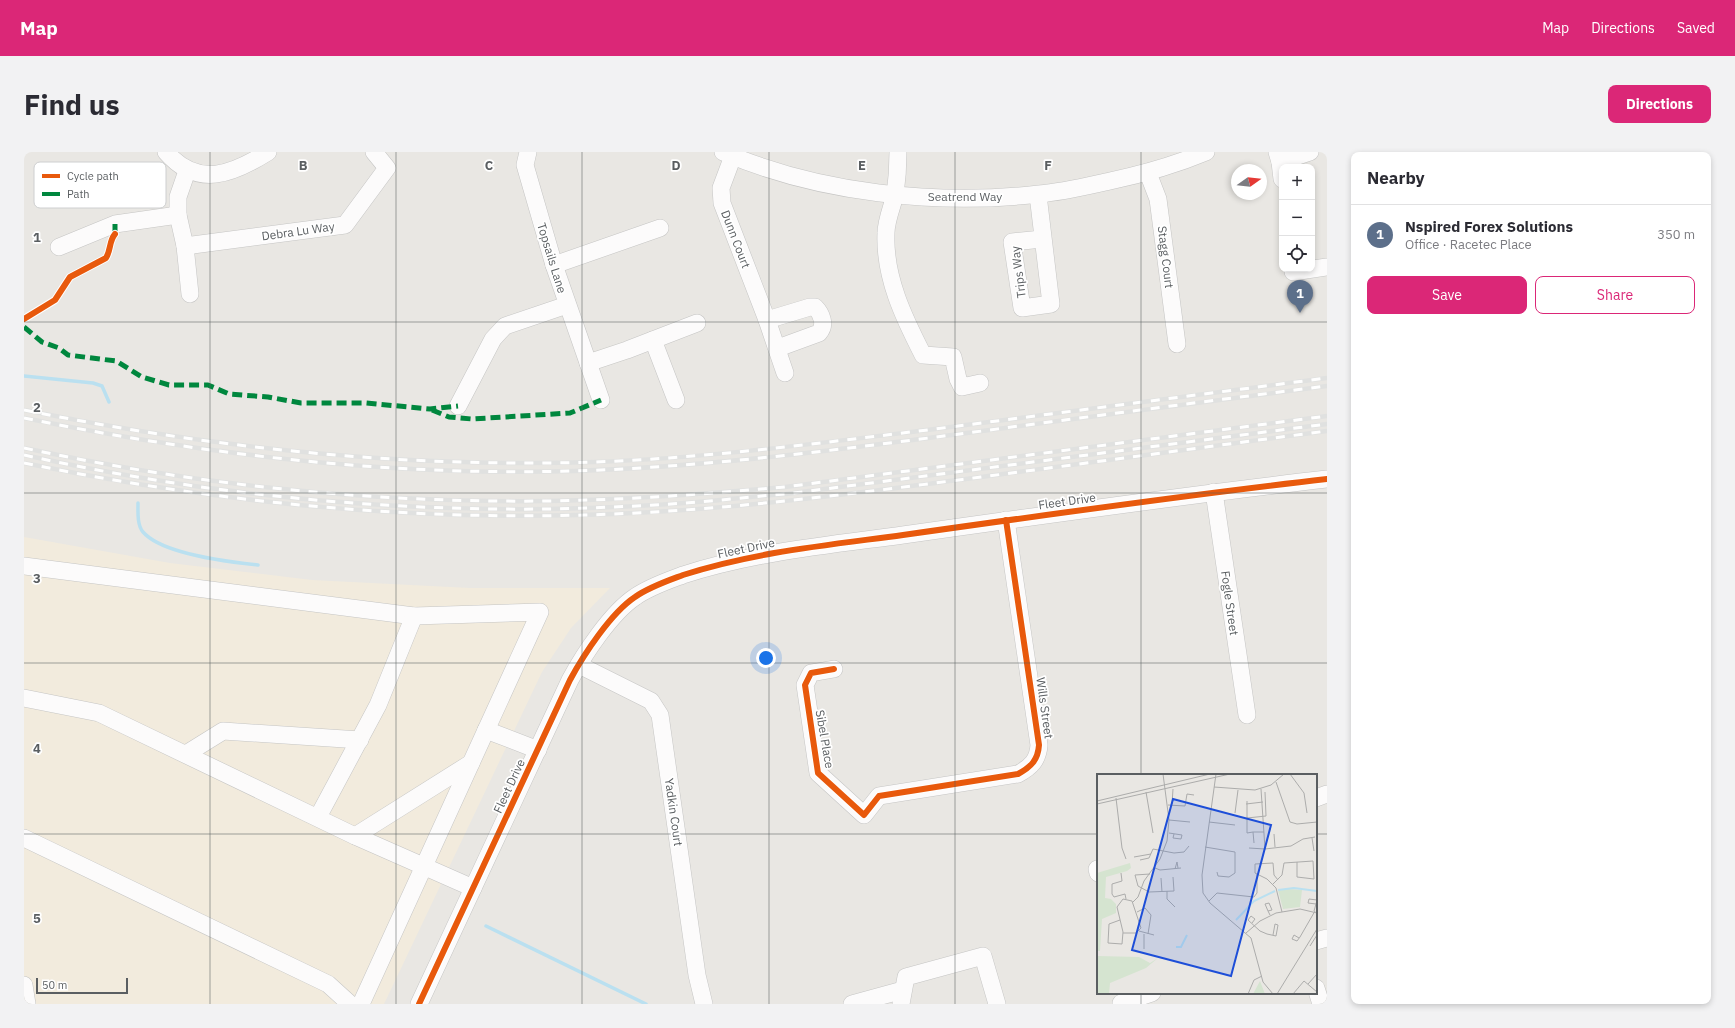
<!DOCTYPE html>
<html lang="en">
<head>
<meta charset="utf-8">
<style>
	:root { --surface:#fff; --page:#f2f2f3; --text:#2b2b33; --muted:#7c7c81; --line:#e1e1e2; --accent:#db2777 }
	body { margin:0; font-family:"IBM Plex Sans",sans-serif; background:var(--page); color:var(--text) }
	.controls { position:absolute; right:12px; top:12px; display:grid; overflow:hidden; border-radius:8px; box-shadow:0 2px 6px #0003 }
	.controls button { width:36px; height:36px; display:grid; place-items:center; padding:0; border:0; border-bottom:1px solid var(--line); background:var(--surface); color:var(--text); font:20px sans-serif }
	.compass { position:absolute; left:1207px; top:12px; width:36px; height:36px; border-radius:50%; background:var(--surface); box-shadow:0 2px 6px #0003; rotate:75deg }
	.scale { position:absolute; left:12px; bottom:10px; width:92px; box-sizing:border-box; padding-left:4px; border:2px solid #5a5e61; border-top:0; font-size:11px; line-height:14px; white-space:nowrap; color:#5a5e61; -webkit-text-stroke:3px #fff; paint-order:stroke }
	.you { position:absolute; left:742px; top:506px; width:14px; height:14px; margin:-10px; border:3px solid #fff; border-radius:50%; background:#1a73e8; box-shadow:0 0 0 6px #1a73e833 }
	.badge { display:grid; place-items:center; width:26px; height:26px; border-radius:50%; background:var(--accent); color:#fff; font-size:13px; font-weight:700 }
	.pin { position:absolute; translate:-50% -33px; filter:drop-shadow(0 1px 2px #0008) }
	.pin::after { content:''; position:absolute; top:21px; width:14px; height:12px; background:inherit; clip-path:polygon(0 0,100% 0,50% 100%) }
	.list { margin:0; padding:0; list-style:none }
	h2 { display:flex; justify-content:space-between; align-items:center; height:52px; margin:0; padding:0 16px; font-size:17px }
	h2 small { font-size:13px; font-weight:400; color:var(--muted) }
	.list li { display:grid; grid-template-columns:26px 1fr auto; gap:12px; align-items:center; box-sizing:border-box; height:60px; padding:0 16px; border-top:1px solid var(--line) }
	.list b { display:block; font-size:15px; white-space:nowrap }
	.list p { margin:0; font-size:13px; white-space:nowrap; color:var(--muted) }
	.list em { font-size:13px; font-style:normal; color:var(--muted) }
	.actions { display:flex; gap:8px; padding:12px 16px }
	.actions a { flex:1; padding:9px 0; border:1px solid var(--accent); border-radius:8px; text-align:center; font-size:14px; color:var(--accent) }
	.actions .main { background:var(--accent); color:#fff }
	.icon { flex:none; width:22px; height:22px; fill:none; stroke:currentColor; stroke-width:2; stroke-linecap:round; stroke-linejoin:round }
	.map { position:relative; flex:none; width:1303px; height:852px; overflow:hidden; border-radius:8px }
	header { display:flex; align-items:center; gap:24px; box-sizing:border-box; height:56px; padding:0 20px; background:var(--accent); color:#fff }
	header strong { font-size:19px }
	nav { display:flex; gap:22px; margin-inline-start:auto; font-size:14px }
	.intro { display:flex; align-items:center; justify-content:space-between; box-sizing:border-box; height:96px; padding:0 24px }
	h1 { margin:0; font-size:28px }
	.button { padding:10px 18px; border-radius:8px; background:var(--accent); color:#fff; font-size:14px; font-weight:700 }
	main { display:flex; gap:24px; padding:0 24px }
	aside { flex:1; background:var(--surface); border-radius:8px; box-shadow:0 2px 6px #0003 }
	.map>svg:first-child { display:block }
	.commercial { fill:#f2ebdd }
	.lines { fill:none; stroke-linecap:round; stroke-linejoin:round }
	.stream { stroke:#bae0f0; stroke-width:3.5 }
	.minor-casing { stroke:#c5c5c4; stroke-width:18 }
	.minor { stroke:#fcfbfb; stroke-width:17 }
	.rail-casing { stroke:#e0e1e0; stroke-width:4.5 }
	.rail { stroke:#fff; stroke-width:3; stroke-dasharray:9; stroke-linecap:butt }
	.quiet { stroke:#00873e; stroke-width:5; stroke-dasharray:10 5; stroke-linecap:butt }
	.cycleway-casing { stroke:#fff; stroke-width:8 }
	.cycleway { stroke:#e8590c; stroke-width:6 }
	.grid { fill:none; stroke:#5a5e61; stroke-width:1; stroke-opacity:0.55 }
	.labels { text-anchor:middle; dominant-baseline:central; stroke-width:3.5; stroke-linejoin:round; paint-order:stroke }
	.street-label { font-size:12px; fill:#5a5e61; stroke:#fff }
	.inset-river { fill:none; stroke:#bae0f0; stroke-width:2 }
	.inset-road { fill:none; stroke:#acacab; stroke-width:1 }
	.view { fill:#1d4ed8; fill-opacity:0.15; stroke:#1d4ed8; stroke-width:2 }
	.inset-edge { fill:none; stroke:#5a5e61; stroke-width:2 }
	.key { fill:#fff; stroke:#cecfd0; stroke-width:1 }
	.key-label { font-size:11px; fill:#5a5e61 }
	.grid-label { font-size:13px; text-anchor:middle; font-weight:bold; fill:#5a5e61; stroke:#fff; stroke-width:3.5; stroke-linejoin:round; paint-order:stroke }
</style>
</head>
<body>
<header>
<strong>Map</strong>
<nav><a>Map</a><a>Directions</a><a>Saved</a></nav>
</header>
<div class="intro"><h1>Find us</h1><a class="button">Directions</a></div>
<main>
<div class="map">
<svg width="1303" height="852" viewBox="0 0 1303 852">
	<rect width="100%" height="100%" fill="#e9e7e3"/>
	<polygon class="commercial" points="0,385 146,411 288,428 446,436 586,436 547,476 518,520 360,852 0,852"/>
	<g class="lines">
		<g class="stream">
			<polyline points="0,224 69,231 78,234 85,250"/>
			<path d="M 114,351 C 114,360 113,373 119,380 C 138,402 205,410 234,413"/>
			<polyline points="462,774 622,852"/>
		</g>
		<defs>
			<g id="minor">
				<path d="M 142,0 C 174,37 209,22 244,0"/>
				<polyline points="504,0 501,13 530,113 577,248"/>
				<path d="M 699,0 C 794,41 913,54 1015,42 C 1039,40 1063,34 1086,29 C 1119,22 1151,13 1182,0"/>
				<path d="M 874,0 C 874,14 873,29 871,43 C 868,55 862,69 862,81 C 860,125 880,166 899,203 L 929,205 L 934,227 L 938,235 L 956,231"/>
				<polyline points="1253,0 1256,10 1258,27"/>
				<polyline points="709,4 697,36 698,51 743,168 761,221"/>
				<polyline points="1256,10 1286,0"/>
				<polyline points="163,19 154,45 154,63 161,94 166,142"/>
				<polyline points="1124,21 1134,47 1153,192"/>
				<polyline points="1014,43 1027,152 998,156 988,90 1018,87"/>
				<polyline points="161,94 321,73 363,16 350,0"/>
				<polyline points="35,95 91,72 154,63"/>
				<polyline points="530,113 636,76"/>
				<polyline points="1269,117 1269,120 1303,115"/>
				<path d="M 743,168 L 786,155 L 791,155 C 798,162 802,173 795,181 L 754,196"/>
				<polyline points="629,188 652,248"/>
				<polyline points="564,211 603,198 673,171"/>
				<polyline points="434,254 469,187 481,174 543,153"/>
				<polyline points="1190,340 1223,563"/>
				<polyline points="0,414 390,464 516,460 337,852"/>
				<polyline points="555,513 627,549 636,563 673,823 680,852"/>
				<path d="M 810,517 L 787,521 L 781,533 L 794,621 L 840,663 L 855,644 L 994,622 C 1007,615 1014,608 1015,593 L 982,368"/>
				<polyline points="0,546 75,561 331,684 449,736"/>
				<polyline points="462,578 514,598"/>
				<polyline points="162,602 199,579 336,588"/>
				<polyline points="1292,646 1303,642"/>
				<polyline points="294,665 354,553 390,464"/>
				<polyline points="331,684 447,611"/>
				<polyline points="0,686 304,832 326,852"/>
				<polyline points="1073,717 1074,721"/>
				<polyline points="1292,789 1303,786"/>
				<polyline points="0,833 3,852"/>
				<polyline points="1292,836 1297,852"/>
				<polyline points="1097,851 1128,841"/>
				<path d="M 395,852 L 546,528 C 560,502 587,461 611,445 C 625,435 643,429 659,423 C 730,400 805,393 879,383 C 1020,363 1161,343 1303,327"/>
				<polyline points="828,852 879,838"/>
				<polyline points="877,852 882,825 959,804 973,852"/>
			</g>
		</defs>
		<use href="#minor" class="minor-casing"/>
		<use href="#minor" class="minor"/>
		<defs>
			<g id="rail">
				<path d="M 0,258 C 188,296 378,316 570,310 C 684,306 797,291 911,277 C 1042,260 1172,243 1303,226"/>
				<path d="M 0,266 C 181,303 365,324 550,319 C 682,315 813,298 943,281 C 1063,265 1183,249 1303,234"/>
				<path d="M 0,296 C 171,333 348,351 523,349 C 603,348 682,342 761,335 L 1303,264"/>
				<path d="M 0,303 C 171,341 349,359 524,357 C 574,356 624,354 674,350 C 703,348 732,344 762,342 L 1303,272"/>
				<path d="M 0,311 C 193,351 392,370 590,362 C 713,357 835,341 957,325 C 1072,310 1188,294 1303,279"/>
			</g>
		</defs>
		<use href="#rail" class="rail-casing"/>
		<use href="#rail" class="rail"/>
		<g class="quiet">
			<polyline points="91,82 91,72"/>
			<polyline points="0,175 18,190 35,196 44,203 92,209 118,225 145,233 184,233 205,242 244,245 277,251 342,251 406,257 434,254"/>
			<polyline points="408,258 425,265 448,267 546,261 577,248"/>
		</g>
		<defs>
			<g id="cycleway">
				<path d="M 0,167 L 31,148 L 46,125 L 82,106 C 87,98 85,89 91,82"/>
				<path d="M 810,517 L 787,521 L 781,533 L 794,621 L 840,663 L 855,644 L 994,622 C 1007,615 1014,608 1015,593 L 982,368"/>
				<path d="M 395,852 L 546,528 C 560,502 587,461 611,445 C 625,435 643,429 659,423 C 730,400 805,393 879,383 C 1020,363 1161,343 1303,327"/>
			</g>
		</defs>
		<use href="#cycleway" class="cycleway-casing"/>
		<use href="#cycleway" class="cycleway"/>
	</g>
	<path class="grid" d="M 186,0 L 186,852M 372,0 L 372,852M 558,0 L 558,852M 745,0 L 745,852M 931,0 L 931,852M 1117,0 L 1117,623M 0,170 L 1303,170M 0,341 L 1303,341M 0,511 L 1303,511M 0,682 L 1074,682M 1292,682 L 1303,682M 1117,841 L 1117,852"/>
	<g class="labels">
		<g class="street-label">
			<text x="941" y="44">Seatrend Way</text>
			<text transform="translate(274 79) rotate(-8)">Debra Lu Way</text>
			<text transform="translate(712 87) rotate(69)">Dunn Court</text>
			<text transform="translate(1142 105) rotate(83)">Stagg Court</text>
			<text transform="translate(528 106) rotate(73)">Topsails Lane</text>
			<text transform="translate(994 120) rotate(-97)">Trips Way</text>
			<text transform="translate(1043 349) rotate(-8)">Fleet Drive</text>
			<text transform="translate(722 396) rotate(-12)">Fleet Drive</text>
			<text transform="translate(1206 451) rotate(82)">Fogle Street</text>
			<text transform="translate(1021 556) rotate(82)">Wills Street</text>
			<text transform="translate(801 587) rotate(80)">Sibel Place</text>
			<text transform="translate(485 634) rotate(-65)">Fleet Drive</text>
			<text transform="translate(650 660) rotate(82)">Yadkin Court</text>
		</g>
	</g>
	<g transform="translate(1073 622)">
		<rect width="220" height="220" fill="#e9e7e3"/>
		<path d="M 33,89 L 34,94 L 30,97 L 9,103 L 8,124 L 14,125 L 19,130 L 19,139 L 5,145 L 3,177 L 0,177 L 0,99 ZM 192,115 L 205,116 L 203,133 L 186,135 L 181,116 ZM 1,182 L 42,183 L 53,189 L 61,184 L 49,194 L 13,209 L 12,220 L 0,220 ZM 163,207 L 168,220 L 156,220 Z" fill="#d5e4d0"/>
		<path class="inset-river" d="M 181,116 L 197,114 L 220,117M 139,146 L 157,127 L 178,117M 79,173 L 84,173 L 90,161"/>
		<path class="inset-road" d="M 119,0 L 105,101 L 106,119 L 113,129 L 154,164 L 166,208 L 176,220M 193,0 L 207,19 L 210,39M 179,8 L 193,48 L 200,50 L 220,48M 117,13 L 158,16 L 174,11 L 187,0M 164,15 L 168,75M 49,18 L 56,59M 19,24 L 25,74 L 29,85M 0,27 L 113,0M 150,27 L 150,59 L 156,58M 0,30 L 133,0M 75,30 L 76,15M 149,30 L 166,28M 71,31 L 88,32 L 90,20 L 97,21M 138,39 L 141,16M 150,44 L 169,42 L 168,18M 72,46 L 93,48M 112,48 L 138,51M 72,59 L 85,61 L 84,65 L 76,64 L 77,60M 177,60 L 178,73M 215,64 L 217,77M 157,69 L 156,58 L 167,58M 108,73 L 138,78 L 138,99 L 132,103 L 121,102 L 120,98M 152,74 L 168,75M 168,75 L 194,72 L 206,65 L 218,63M 37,83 L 54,80M 43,86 L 52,84 L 56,75 L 77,79 L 87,78 L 92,72M 58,94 L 63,96 L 84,94M 78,95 L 80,88 L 81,94M 24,99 L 25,107 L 15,110 L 15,120 L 17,123 L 28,120 L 29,125M 53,100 L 38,101 L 41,112 L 52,118 L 77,117 L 76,103M 64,104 L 65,118M 181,106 L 177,101 L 176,89 L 158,90 L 158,99 L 170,105 L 179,114 L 185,138M 176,110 L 185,101 L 187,89 L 216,87 L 217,105 L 200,103 L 200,88M 70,117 L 70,125 L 78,133M 112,127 L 120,119 L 157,123 L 160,119 L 160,100M 36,128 L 41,123 L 47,107 L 63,85 L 70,67 L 72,46 L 66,0M 171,137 L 175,136 L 172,129 L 168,130 L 171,137 L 173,141M 217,137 L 219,130 L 220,126 L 212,125 L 211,129 L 219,130M 40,138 L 48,134 L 54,141 L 51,160M 23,146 L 12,150 L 11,169 L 25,170 L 26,158 L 20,133 L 26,125 L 35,127 L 44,154 L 39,159 L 26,159M 155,149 L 158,145 L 154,142 L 151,146 L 163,157 L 170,160 L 179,162 L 181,151 L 178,150 L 176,161M 42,157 L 57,161M 149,159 L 163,147 L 179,139 L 203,135 L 220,139M 47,160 L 47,175M 202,164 L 197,161 L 195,165 L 200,167 L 203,163 L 218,137M 213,172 L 220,161M 211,210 L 220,200M 151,220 L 157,206 L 165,202M 180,220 L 220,155M 196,220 L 207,207 L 220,218"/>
		<path class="view" d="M 76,25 L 174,51 L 134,202 L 35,176 Z"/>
		<rect width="220" height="220" class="inset-edge"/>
	</g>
	<rect x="10" y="10" width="132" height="46" rx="6" class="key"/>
	<rect x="18" y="22" width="18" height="4" fill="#e8590c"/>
	<rect x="18" y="40" width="18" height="4" fill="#00873e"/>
	<g class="key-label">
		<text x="43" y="28">Cycle path</text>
		<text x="43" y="46">Path</text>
	</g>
	<g class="grid-label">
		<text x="279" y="18">B</text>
		<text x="465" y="18">C</text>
		<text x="652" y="18">D</text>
		<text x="838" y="18">E</text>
		<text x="1024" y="18">F</text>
		<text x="13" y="90">1</text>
		<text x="13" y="260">2</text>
		<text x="13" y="431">3</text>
		<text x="13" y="601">4</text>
		<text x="13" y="771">5</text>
	</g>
</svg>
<div class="controls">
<button>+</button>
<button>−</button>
<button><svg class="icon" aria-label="locate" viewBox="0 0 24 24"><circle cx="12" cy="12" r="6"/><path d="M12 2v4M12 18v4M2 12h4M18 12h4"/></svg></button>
</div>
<svg class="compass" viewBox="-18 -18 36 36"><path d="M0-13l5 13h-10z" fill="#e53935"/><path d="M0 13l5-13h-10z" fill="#7c7c81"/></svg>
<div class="scale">50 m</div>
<div class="you"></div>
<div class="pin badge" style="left:1276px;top:161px;background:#5c6f8a">1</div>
</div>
<aside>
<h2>Nearby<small></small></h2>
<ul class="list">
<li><span class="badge" style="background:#5c6f8a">1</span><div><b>Nspired Forex Solutions</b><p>Office · Racetec Place</p></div><em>350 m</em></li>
</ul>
<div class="actions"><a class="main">Save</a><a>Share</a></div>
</aside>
</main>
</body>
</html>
